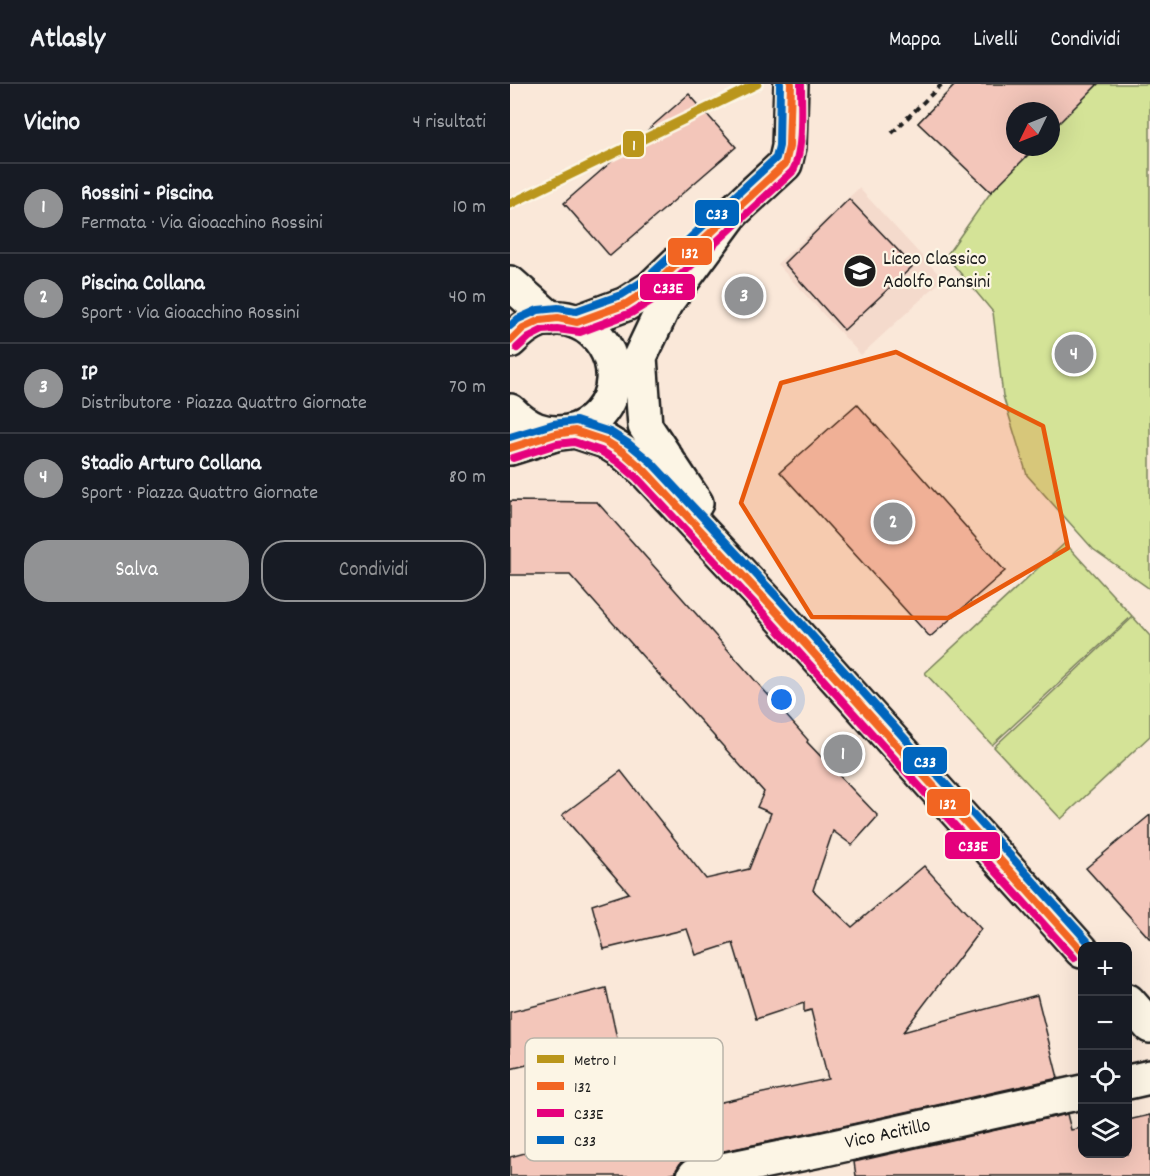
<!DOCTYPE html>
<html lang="it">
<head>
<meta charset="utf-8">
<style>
	:root { --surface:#171b24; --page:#20242c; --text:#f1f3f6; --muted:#9ea1a6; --line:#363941; --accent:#919294 }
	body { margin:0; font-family:Dekko,sans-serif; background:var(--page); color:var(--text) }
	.controls { position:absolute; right:18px; bottom:18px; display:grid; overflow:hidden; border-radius:12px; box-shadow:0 6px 24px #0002 }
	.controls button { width:54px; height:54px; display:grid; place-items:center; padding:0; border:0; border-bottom:2px solid var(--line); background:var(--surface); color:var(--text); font:30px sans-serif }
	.compass { position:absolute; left:496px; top:18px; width:54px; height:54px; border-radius:50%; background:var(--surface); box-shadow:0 6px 24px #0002; rotate:227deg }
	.you { position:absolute; left:272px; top:616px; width:21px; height:21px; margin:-15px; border:4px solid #fff; border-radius:50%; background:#1a73e8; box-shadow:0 0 0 9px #1a73e833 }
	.badge { display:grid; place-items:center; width:39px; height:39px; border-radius:50%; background:var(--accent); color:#fff; font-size:20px; font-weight:700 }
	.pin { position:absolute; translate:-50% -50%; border:3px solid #fff; box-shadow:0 2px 6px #0006 }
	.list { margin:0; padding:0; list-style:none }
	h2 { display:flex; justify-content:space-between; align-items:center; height:78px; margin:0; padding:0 24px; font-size:26px }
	h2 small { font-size:20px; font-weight:400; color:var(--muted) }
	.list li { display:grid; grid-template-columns:39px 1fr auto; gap:18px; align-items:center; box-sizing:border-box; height:90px; padding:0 24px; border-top:2px solid var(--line) }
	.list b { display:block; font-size:22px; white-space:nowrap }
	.list p { margin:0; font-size:20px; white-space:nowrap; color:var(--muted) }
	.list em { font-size:20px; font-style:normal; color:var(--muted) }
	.actions { display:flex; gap:12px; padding:18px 24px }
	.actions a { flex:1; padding:14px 0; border:2px solid var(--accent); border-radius:24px; text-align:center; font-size:21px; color:var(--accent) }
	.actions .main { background:var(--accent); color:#fff }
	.icon { flex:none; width:33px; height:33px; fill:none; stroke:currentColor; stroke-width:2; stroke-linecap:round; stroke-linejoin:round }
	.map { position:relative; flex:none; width:640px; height:1092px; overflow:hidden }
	header { display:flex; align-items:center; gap:36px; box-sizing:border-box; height:84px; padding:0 30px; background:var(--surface); border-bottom:2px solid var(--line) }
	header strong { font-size:28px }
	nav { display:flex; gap:33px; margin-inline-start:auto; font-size:21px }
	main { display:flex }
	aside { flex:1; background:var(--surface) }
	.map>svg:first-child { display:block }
	.built { fill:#f4dacc }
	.green { fill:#d4e397; stroke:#78805a; stroke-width:1.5; fill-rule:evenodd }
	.building { fill:#f3c6ba; stroke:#1c1c1c; stroke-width:1.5 }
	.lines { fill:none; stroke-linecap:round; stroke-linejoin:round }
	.minor-casing { stroke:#1c1c1c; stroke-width:38 }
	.secondary-casing { stroke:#1c1c1c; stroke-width:38 }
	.path { stroke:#1c1c1c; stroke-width:4; stroke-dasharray:6 4.5; stroke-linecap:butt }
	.minor { stroke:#fcf5e5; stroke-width:33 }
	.secondary { stroke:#fcf5e5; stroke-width:33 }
	.bus-1-casing { stroke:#fcf5e5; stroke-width:12 }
	.bus-2-casing { stroke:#fcf5e5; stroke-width:12 }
	.bus-3-casing { stroke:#fcf5e5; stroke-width:12 }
	.bus-1 { stroke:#f26522; stroke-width:8 }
	.bus-2 { stroke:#e5007d; stroke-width:8 }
	.bus-3 { stroke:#0065bd; stroke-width:8 }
	.metro-1-casing { stroke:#fcf5e5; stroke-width:14 }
	.metro-1 { stroke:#ba961b; stroke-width:9 }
	.marked { fill:#e8590c; fill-opacity:0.2; stroke:#e8590c; stroke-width:4.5; stroke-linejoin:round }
	.labels { text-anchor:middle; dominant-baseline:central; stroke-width:4.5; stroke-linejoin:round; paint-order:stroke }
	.poi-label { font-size:20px; fill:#1c1c1c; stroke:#fcf5e5; text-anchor:start }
	.street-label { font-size:20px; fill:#1c1c1c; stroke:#fcf5e5 }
	.key { fill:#fcf5e5; stroke:#b9b4a9; stroke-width:1.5 }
	.key-label { font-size:16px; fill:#1c1c1c }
	.line-badge { stroke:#fcf5e5; stroke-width:2 }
	.badge-label { font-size:16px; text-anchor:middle; font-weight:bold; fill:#fff }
</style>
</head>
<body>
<header>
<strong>Atlasly</strong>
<nav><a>Mappa</a><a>Livelli</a><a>Condividi</a></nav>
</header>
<main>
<aside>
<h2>Vicino<small>4 risultati</small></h2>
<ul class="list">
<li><span class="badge">1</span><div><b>Rossini - Piscina</b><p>Fermata · Via Gioacchino Rossini</p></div><em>10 m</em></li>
<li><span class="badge">2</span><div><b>Piscina Collana</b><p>Sport · Via Gioacchino Rossini</p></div><em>40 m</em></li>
<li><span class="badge">3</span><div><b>IP</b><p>Distributore · Piazza Quattro Giornate</p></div><em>70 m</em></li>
<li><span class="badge">4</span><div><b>Stadio Arturo Collana</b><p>Sport · Piazza Quattro Giornate</p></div><em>80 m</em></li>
</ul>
<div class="actions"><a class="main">Salva</a><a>Condividi</a></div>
</aside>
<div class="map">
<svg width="640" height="1092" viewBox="0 0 640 1092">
	<rect width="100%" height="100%" fill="#fae8d9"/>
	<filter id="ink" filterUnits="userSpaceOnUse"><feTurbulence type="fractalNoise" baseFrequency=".0167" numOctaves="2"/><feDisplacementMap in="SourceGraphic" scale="12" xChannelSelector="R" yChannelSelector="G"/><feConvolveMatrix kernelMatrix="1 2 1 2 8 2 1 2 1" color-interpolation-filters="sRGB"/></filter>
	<g filter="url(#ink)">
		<polygon class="built" points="349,104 433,195 351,271 267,180"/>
		<g class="green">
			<path d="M 446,0 L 640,0 L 640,505 L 583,465 L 517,391 L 493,312 L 483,228 L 436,172 L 481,108 L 408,39 ZM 505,27 L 541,27 L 541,63 L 505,63 Z"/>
			<polygon points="555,459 622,532 482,661 415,589"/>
			<polygon points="623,533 640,552 640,652 551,735 484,663"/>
		</g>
		<g class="building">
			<polygon points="446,0 588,0 541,47 541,27 505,27 505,63 526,63 481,108 408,39"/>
			<polygon points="179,10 226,63 100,172 54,119"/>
			<polygon points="339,115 403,182 334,246 274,179"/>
			<polygon points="347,320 495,487 420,553 270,388"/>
			<polygon points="0,417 87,418 298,656 297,658 368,732 342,761 323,747 303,806 342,843 414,782 471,845 393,948 527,911 548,994 311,1047 180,1074 171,1078 166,1086 166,1089 152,1092 0,1092 0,1073 170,1027 318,995 301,926 294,928 294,919 246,935 223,859 186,871 177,845 94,865 82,821 119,809 52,731 111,687 196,795 239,785 261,729 247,723 254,708 60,491 0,491"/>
			<polygon points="640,731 640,855 576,784"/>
			<polygon points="96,904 108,959 0,985 0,928"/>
			<polygon points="557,1030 561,1046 573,1044 573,1070 618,1070 618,1036 640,1031 640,1092 346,1092 344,1078"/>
		</g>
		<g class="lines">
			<defs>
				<g id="minor">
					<polyline points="0,199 41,235"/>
					<polyline points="618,998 640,993"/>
					<polyline points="184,1092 315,1065 572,1008"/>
				</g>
				<g id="secondary">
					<polyline points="208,142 275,80 279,63 281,0"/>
					<polyline points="67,238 116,220 141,204 167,179"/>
					<path d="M 0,257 C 9,248 18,240 30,236 C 85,221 126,287 89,330 C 81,339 70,346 58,348 C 33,352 17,344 0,327"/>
					<polyline points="65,347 95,357 113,368 134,386 262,523 572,867"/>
					<polyline points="0,364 45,350"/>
					<polyline points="186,419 135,342 130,273 155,220 223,128"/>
					<polyline points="618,917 640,942"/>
				</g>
			</defs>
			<use href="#minor" class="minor-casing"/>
			<use href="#secondary" class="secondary-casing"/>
			<polyline class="path" points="382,49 432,0"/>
			<use href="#minor" class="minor"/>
			<use href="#secondary" class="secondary"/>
			<defs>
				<g id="bus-1">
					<polyline points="0,257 13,244 30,236 48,234 67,238 116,220 141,204 275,80 279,63 281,0"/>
					<polyline points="0,364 45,350 65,347 95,357 113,368 134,386 262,523 572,867"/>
				</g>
				<g id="bus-2">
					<path d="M 7,264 L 19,253 L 33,246 L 47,245 L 70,248 L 121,229 L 147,213 L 282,88 C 294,70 291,23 291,0"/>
					<polyline points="3,374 47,360 64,358 91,367 107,377 127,394 254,530 564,874"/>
				</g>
				<g id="bus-3">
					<polyline points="0,242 8,235 28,226 48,224 66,227 111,211 135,196 266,74 269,62 270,0"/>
					<polyline points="0,353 43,340 66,337 100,348 119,360 141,378 270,516 580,860"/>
				</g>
			</defs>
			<use href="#bus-1" class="bus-1-casing"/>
			<use href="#bus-2" class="bus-2-casing"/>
			<use href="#bus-3" class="bus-3-casing"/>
			<use href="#bus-1" class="bus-1"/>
			<use href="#bus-2" class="bus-2"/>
			<use href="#bus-3" class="bus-3"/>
			<defs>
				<polyline id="metro-1" points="0,120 247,0"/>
			</defs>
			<use href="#metro-1" class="metro-1-casing"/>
			<use href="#metro-1" class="metro-1"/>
		</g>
	</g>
	<path class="marked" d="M 386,268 L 533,342 L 558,464 L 438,534 L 302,533 L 231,419 L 271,299 Z"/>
	<defs>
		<symbol id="school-disc" viewBox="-11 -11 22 22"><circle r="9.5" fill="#1c1c1c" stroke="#fcf5e5"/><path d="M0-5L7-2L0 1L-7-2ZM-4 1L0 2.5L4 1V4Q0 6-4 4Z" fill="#fff"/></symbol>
	</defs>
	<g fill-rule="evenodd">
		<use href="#school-disc" x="331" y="168" width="38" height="38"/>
	</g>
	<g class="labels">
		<g class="poi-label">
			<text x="373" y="176">Liceo Classico<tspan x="373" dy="23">Adolfo Pansini</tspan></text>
		</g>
		<g class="street-label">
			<text transform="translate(378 1051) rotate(-12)">Vico Acitillo</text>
		</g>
	</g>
	<rect x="15" y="954" width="198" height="123" rx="9" class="key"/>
	<rect x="27" y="971" width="27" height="8" fill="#ba961b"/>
	<rect x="27" y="998" width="27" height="8" fill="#f26522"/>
	<rect x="27" y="1025" width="27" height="8" fill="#e5007d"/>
	<rect x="27" y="1052" width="27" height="8" fill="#0065bd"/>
	<g class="key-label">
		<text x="64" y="981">Metro 1</text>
		<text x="64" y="1008">132</text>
		<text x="64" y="1035">C33E</text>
		<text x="64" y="1062">C33</text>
	</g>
	<g class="line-badge">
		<rect x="112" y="46" width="23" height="28" rx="6" fill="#ba961b"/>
		<rect x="184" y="115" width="46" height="28" rx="6" fill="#0065bd"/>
		<rect x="157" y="153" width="46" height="29" rx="6" fill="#f26522"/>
		<rect x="129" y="189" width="57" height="28" rx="6" fill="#e5007d"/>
		<rect x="392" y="662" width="46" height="29" rx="6" fill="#0065bd"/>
		<rect x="416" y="704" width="45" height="29" rx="6" fill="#f26522"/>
		<rect x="434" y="747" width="57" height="29" rx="6" fill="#e5007d"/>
	</g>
	<g class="badge-label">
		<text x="124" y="66">1</text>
		<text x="207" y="135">C33</text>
		<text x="180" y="174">132</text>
		<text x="158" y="209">C33E</text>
		<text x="415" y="683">C33</text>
		<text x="438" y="725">132</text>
		<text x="463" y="767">C33E</text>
	</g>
</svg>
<div class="controls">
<button>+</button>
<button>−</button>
<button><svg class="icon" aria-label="locate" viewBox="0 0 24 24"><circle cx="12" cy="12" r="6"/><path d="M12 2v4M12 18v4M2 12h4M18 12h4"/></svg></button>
<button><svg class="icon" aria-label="layers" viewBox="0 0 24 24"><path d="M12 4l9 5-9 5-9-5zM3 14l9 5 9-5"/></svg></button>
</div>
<svg class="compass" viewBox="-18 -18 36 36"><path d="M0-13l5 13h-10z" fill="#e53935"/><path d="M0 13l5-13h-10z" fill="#9ea1a6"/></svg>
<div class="you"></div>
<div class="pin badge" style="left:333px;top:670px">1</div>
<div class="pin badge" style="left:383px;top:438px">2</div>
<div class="pin badge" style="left:234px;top:212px">3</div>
<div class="pin badge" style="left:564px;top:270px">4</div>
</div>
</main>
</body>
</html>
